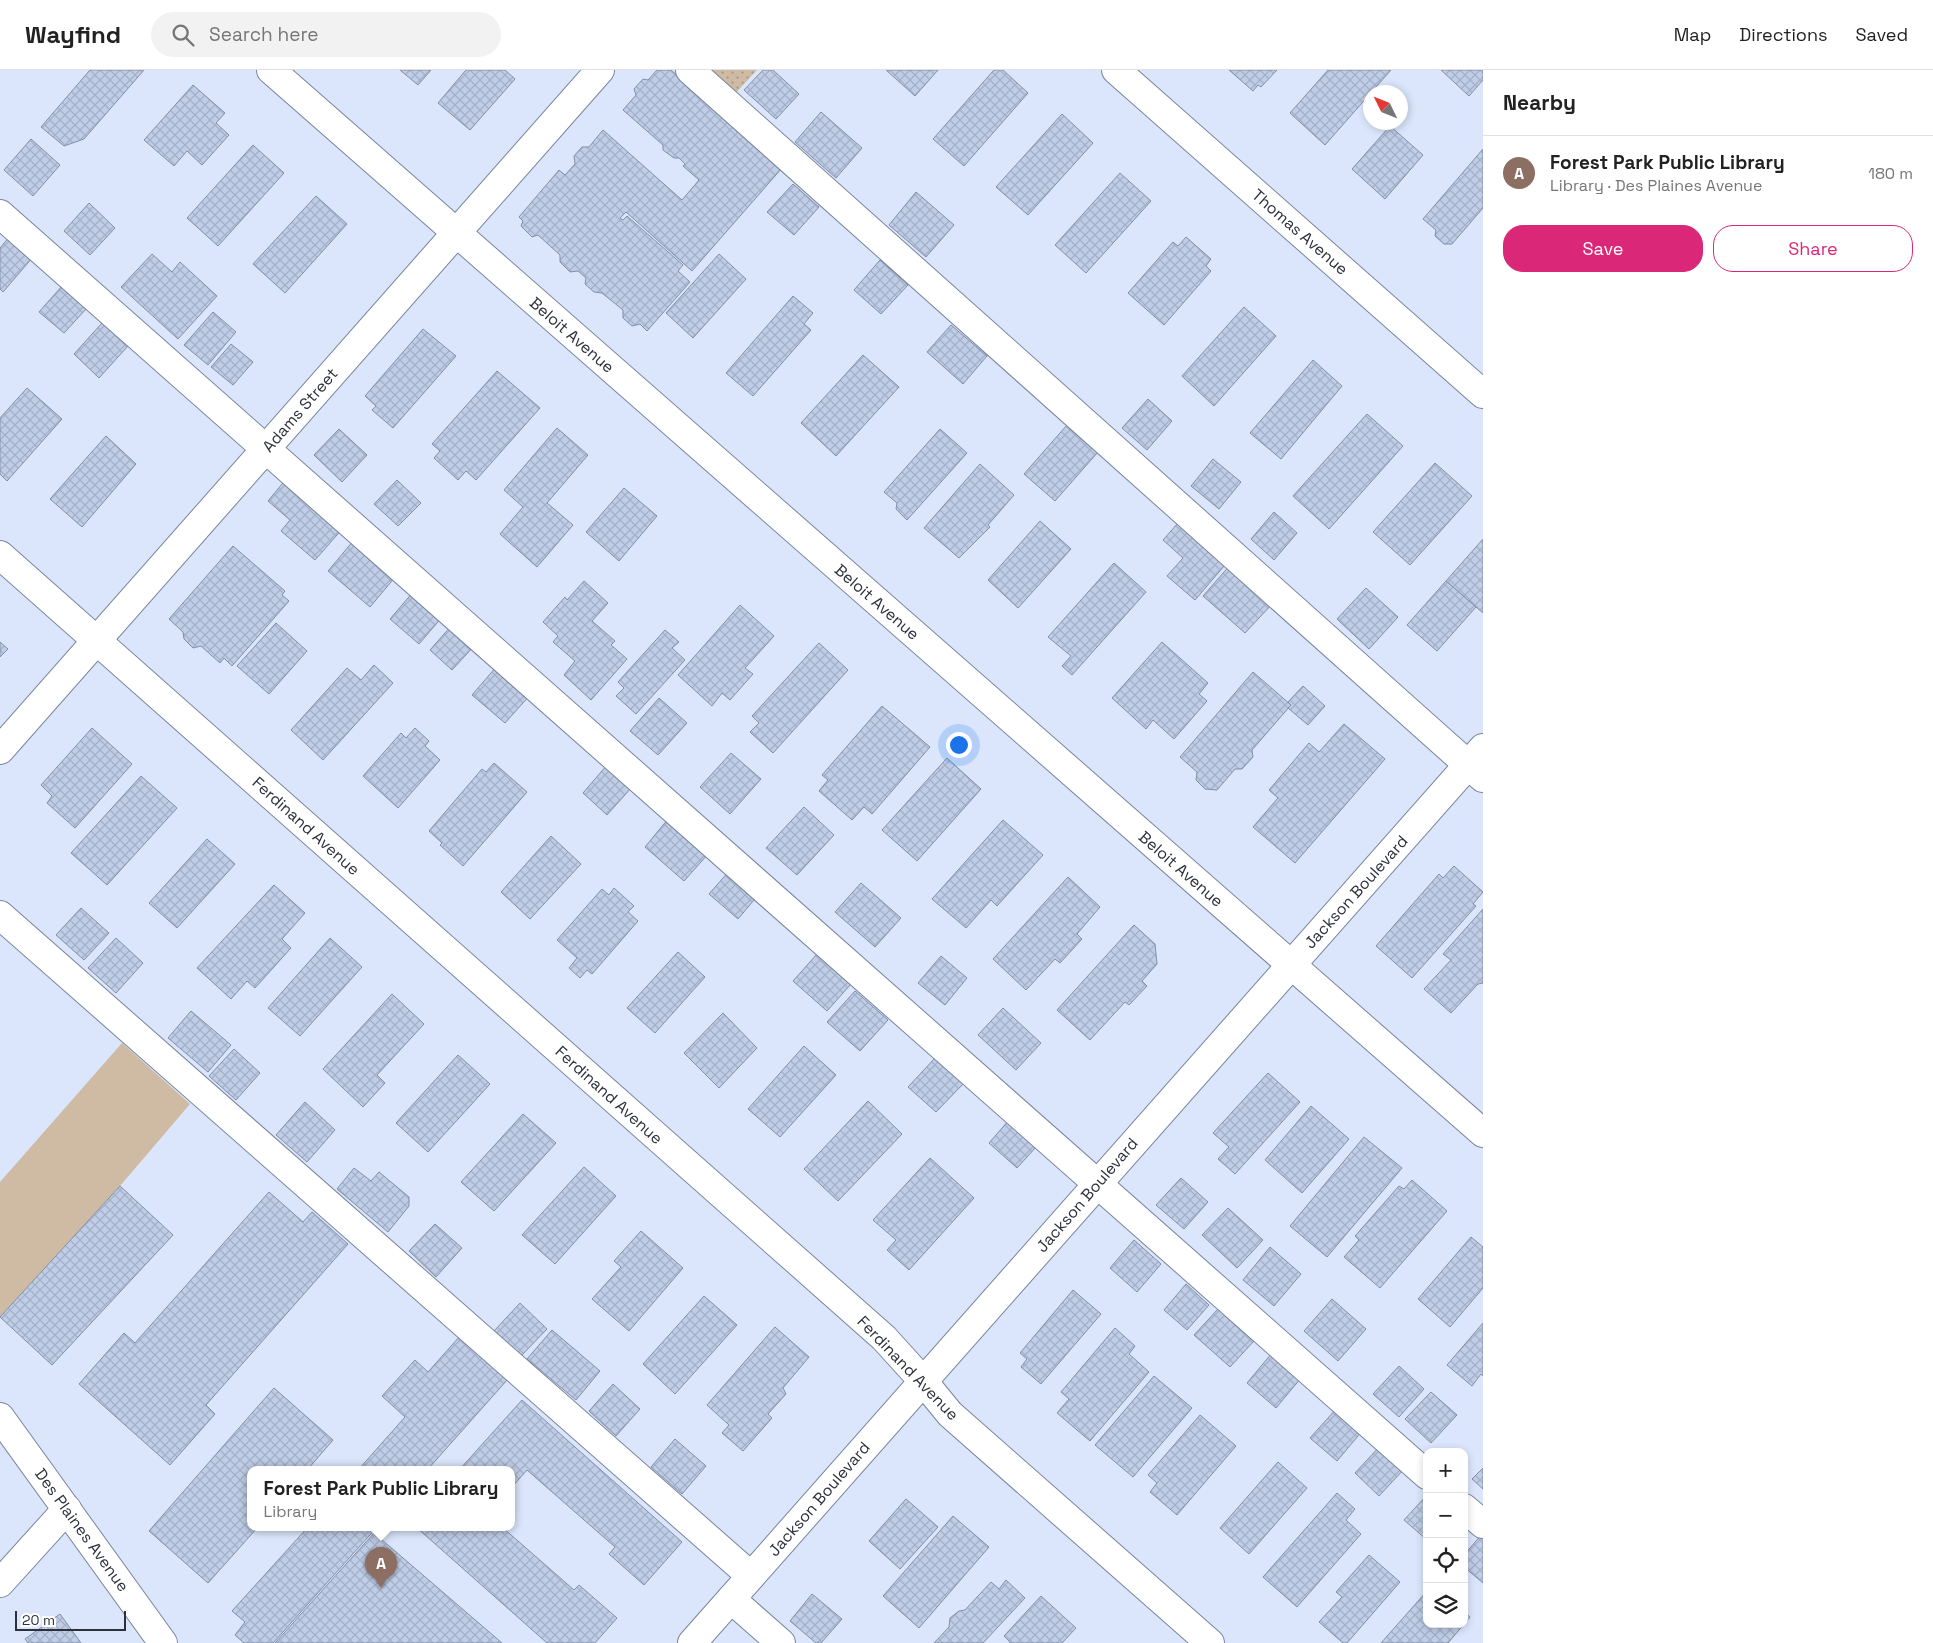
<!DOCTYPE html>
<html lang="en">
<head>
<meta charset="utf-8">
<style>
	:root { --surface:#fff; --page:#f2f2f2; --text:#222; --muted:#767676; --line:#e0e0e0; --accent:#db2777 }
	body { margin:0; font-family:"Space Grotesk",sans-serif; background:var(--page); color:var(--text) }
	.controls { position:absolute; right:15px; bottom:15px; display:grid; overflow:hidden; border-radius:10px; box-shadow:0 2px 8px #0003 }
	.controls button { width:45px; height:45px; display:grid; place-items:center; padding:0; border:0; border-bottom:1px solid var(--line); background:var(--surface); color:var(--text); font:25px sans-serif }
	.compass { position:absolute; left:1363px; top:15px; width:45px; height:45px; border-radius:50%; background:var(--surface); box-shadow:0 2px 8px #0003; rotate:313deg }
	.scale { position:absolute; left:15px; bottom:12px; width:111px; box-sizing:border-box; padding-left:5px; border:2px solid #2b303b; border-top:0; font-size:14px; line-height:18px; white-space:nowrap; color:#2b303b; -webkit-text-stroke:4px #fff; paint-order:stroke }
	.you { position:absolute; left:958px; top:674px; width:18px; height:18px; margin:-12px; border:4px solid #fff; border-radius:50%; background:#1a73e8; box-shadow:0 0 0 8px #1a73e833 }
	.badge { display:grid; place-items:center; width:32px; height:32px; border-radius:50%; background:var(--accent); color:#fff; font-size:16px; font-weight:700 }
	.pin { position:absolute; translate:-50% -41px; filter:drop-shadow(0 1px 2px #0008) }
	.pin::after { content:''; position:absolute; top:26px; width:18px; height:15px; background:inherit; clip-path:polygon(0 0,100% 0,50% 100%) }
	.popup { position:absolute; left:247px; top:1396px; width:268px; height:65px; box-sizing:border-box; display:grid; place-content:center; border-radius:10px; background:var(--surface); filter:drop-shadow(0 1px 4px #0005); font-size:16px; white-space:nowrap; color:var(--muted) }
	.popup b { font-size:19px; color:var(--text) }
	.popup::after { content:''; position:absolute; left:50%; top:100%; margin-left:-10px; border:10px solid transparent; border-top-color:var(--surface) }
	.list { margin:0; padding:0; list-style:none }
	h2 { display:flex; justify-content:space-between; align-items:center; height:65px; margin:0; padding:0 20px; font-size:21px }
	h2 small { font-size:16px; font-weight:400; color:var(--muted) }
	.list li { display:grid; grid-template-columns:32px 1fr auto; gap:15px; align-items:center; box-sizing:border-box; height:75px; padding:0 20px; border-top:1px solid var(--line) }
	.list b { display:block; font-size:19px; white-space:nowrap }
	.list p { margin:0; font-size:16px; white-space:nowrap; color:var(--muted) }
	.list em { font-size:16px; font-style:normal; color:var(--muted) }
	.actions { display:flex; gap:10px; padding:15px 20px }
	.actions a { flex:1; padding:11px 0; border:1px solid var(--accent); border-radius:20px; text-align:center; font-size:18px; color:var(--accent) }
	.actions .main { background:var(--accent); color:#fff }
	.icon { flex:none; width:28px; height:28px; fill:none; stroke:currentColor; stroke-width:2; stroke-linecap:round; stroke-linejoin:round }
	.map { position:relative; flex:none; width:1483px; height:1573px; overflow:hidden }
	header { display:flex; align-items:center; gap:30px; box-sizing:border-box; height:70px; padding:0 25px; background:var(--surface); border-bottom:1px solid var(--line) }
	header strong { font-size:24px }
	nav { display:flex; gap:28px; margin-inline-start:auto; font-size:18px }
	.search { width:350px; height:45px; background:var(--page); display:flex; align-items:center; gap:12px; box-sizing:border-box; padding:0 18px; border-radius:28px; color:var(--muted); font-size:19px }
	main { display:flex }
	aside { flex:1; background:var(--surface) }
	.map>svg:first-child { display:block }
	.grass { fill:#cfbba4 }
	.park { fill:url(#park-dots) }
	.building { fill:url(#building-cross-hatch); stroke:#828fa8 }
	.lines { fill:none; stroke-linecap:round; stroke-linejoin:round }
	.minor-casing { stroke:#78859d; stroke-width:30 }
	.major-casing { stroke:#78859d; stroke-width:30 }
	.minor { stroke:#fff; stroke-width:28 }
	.major { stroke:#fff; stroke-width:28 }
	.labels { text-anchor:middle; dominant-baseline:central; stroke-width:4; stroke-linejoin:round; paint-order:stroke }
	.street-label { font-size:16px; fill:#2b303b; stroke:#fff }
</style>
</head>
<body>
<header>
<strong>Wayfind</strong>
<div class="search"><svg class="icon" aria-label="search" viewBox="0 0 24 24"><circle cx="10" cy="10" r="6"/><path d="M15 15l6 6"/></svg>Search here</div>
<nav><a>Map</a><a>Directions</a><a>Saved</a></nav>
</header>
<main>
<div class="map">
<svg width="1483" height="1573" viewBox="0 0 1483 1573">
	<defs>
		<pattern id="park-dots" width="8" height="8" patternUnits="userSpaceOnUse" patternTransform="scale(1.25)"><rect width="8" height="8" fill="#cfbba4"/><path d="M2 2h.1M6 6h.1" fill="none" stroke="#a89887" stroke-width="1.8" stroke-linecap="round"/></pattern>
		<pattern id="building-cross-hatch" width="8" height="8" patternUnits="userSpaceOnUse" patternTransform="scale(1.25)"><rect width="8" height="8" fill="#bfcde7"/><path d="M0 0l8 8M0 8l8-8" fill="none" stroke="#a4b0c7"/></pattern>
	</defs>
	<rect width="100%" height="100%" fill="#dbe6fc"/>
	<polygon class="grass" points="122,973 190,1034 120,1116 0,1247 0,1112"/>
	<polygon class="park" points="703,0 757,0 732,27"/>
	<g class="building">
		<polygon points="90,0 144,0 84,69 64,76 41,57"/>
		<polygon points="400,0 431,0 418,15"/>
		<polygon points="466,0 505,0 515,9 470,60 438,33"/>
		<polygon points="657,0 671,0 782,98 692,201 626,142 620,148 623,150 627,146 683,195 678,201 690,212 647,261 640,254 632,256 623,248 623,240 602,223 594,222 585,214 586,208 578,201 570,202 560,192 560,185 538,165 532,167 521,156 523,151 519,147 559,100 565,105 575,94 574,86 582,77 589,77 603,60 682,130 699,110 683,96 685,94 679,88 674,88 663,80 663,75 623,40 636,25 634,19 643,9 648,10"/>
		<polygon points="763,0 773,0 799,24 776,49 744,20"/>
		<polygon points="886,0 938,0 915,26"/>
		<polygon points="994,0 1003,0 1028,23 964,96 933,69"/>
		<polygon points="1229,0 1277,0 1261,17 1258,15 1253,21"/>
		<polygon points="1328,0 1391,0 1325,75 1290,43"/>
		<polygon points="1441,0 1483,0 1483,10 1469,26"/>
		<polygon points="193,15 225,43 216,53 229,65 202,95 187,81 174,96 144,70"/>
		<polygon points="821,42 862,78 836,108 795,72"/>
		<polygon points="1062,44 1093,73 1028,145 996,117"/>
		<polygon points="1390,56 1423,85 1385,129 1352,99"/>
		<polygon points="31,69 60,95 33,126 4,100"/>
		<polygon points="253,75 284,103 218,176 187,148"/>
		<polygon points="1483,79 1483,138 1452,174 1444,174 1435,166 1436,160 1423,149"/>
		<polygon points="1120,103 1151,131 1086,203 1055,175"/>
		<polygon points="793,114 819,137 794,165 767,142"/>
		<polygon points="916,122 954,155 926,187 889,155"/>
		<polygon points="316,126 347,154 285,223 253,194"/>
		<polygon points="89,133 115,158 90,185 64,161"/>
		<polygon points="10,166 33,187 3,222 0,219 0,178"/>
		<polygon points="1186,167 1211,189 1206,196 1211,201 1164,255 1128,223 1173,172 1178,176"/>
		<polygon points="152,184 172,202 180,192 217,226 178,269 121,217"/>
		<polygon points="719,184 746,209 693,268 666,243"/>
		<polygon points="880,190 908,215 881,244 854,220"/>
		<polygon points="62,216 87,238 64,263 39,242"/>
		<polygon points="793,226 813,243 804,254 811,260 753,326 726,303"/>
		<polygon points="1244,237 1276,266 1214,336 1182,306"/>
		<polygon points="213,242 236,262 208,295 184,275"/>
		<polygon points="102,253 128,276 99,308 74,284"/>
		<polygon points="951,255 987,286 963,314 927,282"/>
		<polygon points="423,259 456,286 393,358 372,340 376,336 365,326"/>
		<polygon points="231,274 253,292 233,315 211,297"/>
		<polygon points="863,285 899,317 836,386 801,353"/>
		<polygon points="1313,290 1342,316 1281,389 1250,363"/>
		<polygon points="497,301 540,338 476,410 466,401 458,410 434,388 440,381 432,374"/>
		<polygon points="27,318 62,349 7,411 0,404 0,348"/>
		<polygon points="1148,329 1172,351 1147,380 1122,358"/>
		<polygon points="1367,344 1403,376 1329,459 1293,426"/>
		<polygon points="1067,355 1098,382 1055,431 1024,404"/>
		<polygon points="557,358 588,385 547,433 573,455 537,497 500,464 523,437 504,420"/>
		<polygon points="339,359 367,385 342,412 314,385"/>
		<polygon points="940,359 967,383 907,450 896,439 897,433 884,422"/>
		<polygon points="106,366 136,394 82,457 50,429"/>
		<polygon points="1213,389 1241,412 1219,439 1191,416"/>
		<polygon points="1435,393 1472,426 1410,495 1373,462"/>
		<polygon points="980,394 1014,425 988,455 990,457 959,488 924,458"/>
		<polygon points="287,408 344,457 315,490 281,461 290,450 268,431"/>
		<polygon points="397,410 421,433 398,456 374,434"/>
		<polygon points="624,418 657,446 619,491 586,462"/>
		<polygon points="1274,442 1297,463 1274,490 1251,469"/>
		<polygon points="1040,451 1071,479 1018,538 988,510"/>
		<polygon points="1178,453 1225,495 1195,530 1167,506 1183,488 1163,470"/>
		<polygon points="1483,469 1483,543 1446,511"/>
		<polygon points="354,470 396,506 370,537 328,501"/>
		<polygon points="233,476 285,521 282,525 289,531 232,596 224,588 220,593 201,576 193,578 184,569 183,562 169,549"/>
		<polygon points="1114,493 1146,522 1072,605 1062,596 1071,586 1048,567"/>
		<polygon points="1231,494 1274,532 1245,563 1203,526"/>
		<polygon points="584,511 608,533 592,551 615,571 611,575 627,589 591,630 564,605 575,591 553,572 558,566 543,552 565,527 567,530"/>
		<polygon points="1446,511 1476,537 1437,581 1407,555"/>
		<polygon points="1366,518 1398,547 1369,579 1337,549"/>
		<polygon points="414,521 443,546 419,574 390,549"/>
		<polygon points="740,535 774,566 745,598 753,604 730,630 722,623 712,636 678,605"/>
		<polygon points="276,553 307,581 269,624 237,596"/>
		<polygon points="452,555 475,575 452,600 430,580"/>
		<polygon points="665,560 679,572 672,578 685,590 636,644 616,626 624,618 618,612"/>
		<polygon points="0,572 8,579 0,587"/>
		<polygon points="1162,572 1208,613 1199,624 1207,631 1174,669 1153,650 1146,659 1112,628"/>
		<polygon points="819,573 848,600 773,683 750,662 759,653 752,646"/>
		<polygon points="374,595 393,613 323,690 291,660 347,598 361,610"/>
		<polygon points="497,596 530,625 505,653 472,625"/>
		<polygon points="1253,602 1291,635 1252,680 1253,687 1242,699 1235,699 1217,720 1205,719 1196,710 1197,702 1180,687"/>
		<polygon points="1303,616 1325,636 1308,655 1288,638 1291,635 1288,632"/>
		<polygon points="659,628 687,653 658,685 630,661"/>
		<polygon points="882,636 930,677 872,744 864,737 852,750 819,721 828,710 822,705"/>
		<polygon points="1344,654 1385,689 1295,793 1253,757 1278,728 1269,720 1309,673 1319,682"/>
		<polygon points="92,658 132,694 75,758 47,733 52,726 41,715"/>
		<polygon points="415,658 429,671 425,676 440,690 398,738 363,706 401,663 406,668"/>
		<polygon points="731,683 761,709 730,744 700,717"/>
		<polygon points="947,688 981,719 917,791 882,760"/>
		<polygon points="494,693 527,722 463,796 440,775 442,773 429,761 482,699 486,702"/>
		<polygon points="607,695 632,717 607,745 583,723"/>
		<polygon points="141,706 177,738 107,815 71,783"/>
		<polygon points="804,737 834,765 797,805 766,778"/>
		<polygon points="668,749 709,783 684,811 645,777"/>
		<polygon points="1003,750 1043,785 997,836 991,830 966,858 932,829"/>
		<polygon points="551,766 581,794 530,849 501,822"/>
		<polygon points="207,769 235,794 177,858 149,833"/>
		<polygon points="1454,796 1483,822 1473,834 1476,836 1412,908 1376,876 1439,804 1443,808"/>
		<polygon points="731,799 759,824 738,849 709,824"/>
		<polygon points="1068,807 1100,837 1077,864 1082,869 1060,893 1055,889 1026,920 993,889"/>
		<polygon points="861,813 901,848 875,877 835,842"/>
		<polygon points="274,815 305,843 282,869 291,878 255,918 247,911 231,929 197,898"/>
		<polygon points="614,818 634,836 628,842 638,851 592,904 587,900 580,908 569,898 577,888 557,870 602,819 609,825"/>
		<polygon points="81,838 109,863 84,890 56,865"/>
		<polygon points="1483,839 1483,913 1478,914 1451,943 1424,919 1451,890 1443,884"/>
		<polygon points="1134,855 1155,874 1157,894 1142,911 1147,916 1129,935 1125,932 1090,970 1057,940"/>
		<polygon points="116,868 143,893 116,923 88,898"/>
		<polygon points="330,868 362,897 300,966 268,938"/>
		<polygon points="678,882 705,907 655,963 627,938"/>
		<polygon points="817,884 851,914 827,941 793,911"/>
		<polygon points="941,886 967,908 945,935 918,913"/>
		<polygon points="855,921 888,950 860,981 827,952"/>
		<polygon points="392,924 424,954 377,1005 385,1013 363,1037 323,999"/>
		<polygon points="1003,938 1041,973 1016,1000 978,965"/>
		<polygon points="191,941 231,975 208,1002 168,968"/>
		<polygon points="723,943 757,978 719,1018 684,983"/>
		<polygon points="804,976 836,1005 780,1067 748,1039"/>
		<polygon points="234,979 260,1003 236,1030 209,1006"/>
		<polygon points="458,985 490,1014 428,1082 396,1053"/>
		<polygon points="936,987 964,1013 936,1042 908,1017"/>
		<polygon points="1268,1003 1300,1032 1235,1104 1218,1089 1229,1077 1213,1063"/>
		<polygon points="868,1031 902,1064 838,1131 804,1099"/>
		<polygon points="305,1032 335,1060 307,1092 276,1065"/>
		<polygon points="1311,1036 1349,1069 1302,1123 1265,1090"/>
		<polygon points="523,1044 556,1073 494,1141 461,1112"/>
		<polygon points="1009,1050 1037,1076 1017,1098 989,1073"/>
		<polygon points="1364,1067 1402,1098 1327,1187 1290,1156"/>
		<polygon points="930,1088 974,1128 909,1200 887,1180 896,1170 873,1150"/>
		<polygon points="584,1097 616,1126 555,1194 522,1165"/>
		<polygon points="354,1098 371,1111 379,1102 409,1127 409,1136 388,1162 337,1119"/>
		<polygon points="1181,1108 1208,1132 1184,1159 1156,1135"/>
		<polygon points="1412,1110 1447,1141 1380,1218 1344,1187 1359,1170 1355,1166 1399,1116 1404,1119"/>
		<polygon points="120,1116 173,1165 52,1295 0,1247"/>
		<polygon points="269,1122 303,1152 312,1142 348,1174 206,1335 215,1344 170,1395 79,1314 124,1263 135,1273"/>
		<polygon points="1228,1138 1263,1170 1237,1198 1202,1165"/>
		<polygon points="435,1154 462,1178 436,1207 409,1181"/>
		<polygon points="641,1161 683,1198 629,1261 592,1229 621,1197 614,1191"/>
		<polygon points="1471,1167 1483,1177 1483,1218 1450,1257 1418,1229"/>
		<polygon points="1134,1170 1161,1194 1137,1222 1110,1198"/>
		<polygon points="1270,1177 1301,1204 1274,1236 1243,1210"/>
		<polygon points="1186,1214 1209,1235 1187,1260 1164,1240"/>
		<polygon points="1073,1220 1101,1244 1041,1314 1021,1297 1027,1289 1020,1283"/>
		<polygon points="704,1226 737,1255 675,1324 643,1294"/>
		<polygon points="1332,1229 1366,1259 1338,1291 1304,1261"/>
		<polygon points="520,1233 547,1259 521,1286 494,1261"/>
		<polygon points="1218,1239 1254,1271 1230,1297 1194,1265"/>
		<polygon points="1483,1253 1483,1306 1481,1304 1472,1316 1447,1295"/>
		<polygon points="775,1257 809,1287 783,1318 786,1324 768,1344 772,1348 743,1381 722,1363 729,1355 707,1335"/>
		<polygon points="1115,1258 1135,1276 1129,1284 1149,1302 1090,1371 1057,1343 1069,1329 1061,1322"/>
		<polygon points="552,1260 600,1301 576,1330 527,1289"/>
		<polygon points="460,1266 508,1309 428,1399 359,1399 405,1347 382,1326 415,1290 428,1302"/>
		<polygon points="1272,1283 1301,1308 1276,1338 1247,1313"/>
		<polygon points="1399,1296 1424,1319 1399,1347 1373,1324"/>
		<polygon points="1154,1306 1192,1338 1133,1407 1095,1375"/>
		<polygon points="613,1314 640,1339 616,1366 589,1341"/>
		<polygon points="274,1318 333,1370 308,1399 251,1399 251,1457 258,1457 208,1513 149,1461"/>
		<polygon points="1431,1322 1457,1345 1431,1373 1405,1349"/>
		<polygon points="522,1330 682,1472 644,1515 609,1484 615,1477 527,1400 511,1418 511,1399 460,1399"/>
		<polygon points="1337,1338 1363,1360 1337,1391 1310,1368"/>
		<polygon points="1200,1345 1236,1376 1177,1445 1150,1422 1157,1413 1148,1405"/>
		<polygon points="675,1369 706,1396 682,1424 651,1397"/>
		<polygon points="1381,1375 1405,1398 1379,1426 1355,1403"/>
		<polygon points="1278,1392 1307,1418 1249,1484 1220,1458"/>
		<polygon points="1483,1398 1483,1419 1472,1409"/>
		<polygon points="1337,1423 1355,1439 1346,1450 1361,1464 1297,1537 1263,1507"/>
		<polygon points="1427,1425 1427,1470 1404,1450"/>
		<polygon points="906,1429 938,1457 900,1499 869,1471"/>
		<polygon points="953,1446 989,1477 919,1558 883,1526"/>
		<polygon points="308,1457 377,1457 273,1573 244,1573 235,1565 245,1552 232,1541"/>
		<polygon points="416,1457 502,1457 574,1520 579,1515 617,1548 595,1573 547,1573"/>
		<polygon points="374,1463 502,1573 275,1573"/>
		<polygon points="1482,1464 1483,1465 1483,1513 1464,1497 1464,1485"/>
		<polygon points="1369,1485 1400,1512 1347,1573 1343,1573 1319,1552 1342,1527 1336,1522"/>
		<polygon points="1006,1510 1025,1528 983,1573 934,1573 949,1557 950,1548 959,1541 965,1540 991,1512 999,1519"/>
		<polygon points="1427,1521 1427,1554 1464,1554 1464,1542 1470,1547 1448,1573 1381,1573"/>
		<polygon points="812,1524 842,1549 821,1573 816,1573 790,1551"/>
		<polygon points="1041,1526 1076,1558 1062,1573 1009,1573 1010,1572 1004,1566"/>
		<polygon points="60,1544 81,1573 28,1573 25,1569"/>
	</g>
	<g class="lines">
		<defs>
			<g id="minor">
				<polyline points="271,0 1483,1063"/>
				<polyline points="690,0 1483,708"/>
				<polyline points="1116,0 1483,324"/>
				<polyline points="0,144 1427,1405"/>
				<polyline points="0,485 884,1268 923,1311 950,1344 1210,1573"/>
				<polyline points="0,680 600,0"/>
				<polyline points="0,845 751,1506"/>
				<polyline points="1464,1438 1483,1454"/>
				<polyline points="0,1513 67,1439"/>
				<polyline points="731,1529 781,1573"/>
				<polyline points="692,1573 1483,678"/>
			</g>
			<polyline id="major" points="0,1347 163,1573"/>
		</defs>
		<use href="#minor" class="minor-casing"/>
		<use href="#major" class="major-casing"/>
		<use href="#minor" class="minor"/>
		<use href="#major" class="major"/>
	</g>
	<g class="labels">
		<g class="street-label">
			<text transform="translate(1300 162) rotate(41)">Thomas Avenue</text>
			<text transform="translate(572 265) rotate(41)">Beloit Avenue</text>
			<text transform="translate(300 340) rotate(-49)">Adams Street</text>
			<text transform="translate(877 532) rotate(41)">Beloit Avenue</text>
			<text transform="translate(306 756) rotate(42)">Ferdinand Avenue</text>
			<text transform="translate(1181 799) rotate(41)">Beloit Avenue</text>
			<text transform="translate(1356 822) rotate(-48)">Jackson Boulevard</text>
			<text transform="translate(609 1025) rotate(42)">Ferdinand Avenue</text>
			<text transform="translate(1087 1125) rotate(-49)">Jackson Boulevard</text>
			<text transform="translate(908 1298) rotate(46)">Ferdinand Avenue</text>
			<text transform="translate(819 1429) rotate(-49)">Jackson Boulevard</text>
			<text transform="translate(82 1460) rotate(54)">Des Plaines Avenue</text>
		</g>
	</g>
</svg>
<div class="controls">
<button>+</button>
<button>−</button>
<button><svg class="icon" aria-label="locate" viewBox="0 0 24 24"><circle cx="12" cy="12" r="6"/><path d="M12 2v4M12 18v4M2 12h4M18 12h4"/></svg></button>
<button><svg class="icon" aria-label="layers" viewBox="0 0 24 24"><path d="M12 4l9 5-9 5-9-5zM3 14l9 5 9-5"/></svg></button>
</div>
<svg class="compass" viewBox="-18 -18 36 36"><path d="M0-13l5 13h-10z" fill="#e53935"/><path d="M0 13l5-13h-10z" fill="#767676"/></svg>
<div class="scale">20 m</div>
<div class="you"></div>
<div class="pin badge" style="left:381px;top:1518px;background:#8d6e63">A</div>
<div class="popup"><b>Forest Park Public Library</b>Library</div>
</div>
<aside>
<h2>Nearby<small></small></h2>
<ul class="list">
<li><span class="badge" style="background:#8d6e63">A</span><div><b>Forest Park Public Library</b><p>Library · Des Plaines Avenue</p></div><em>180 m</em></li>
</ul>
<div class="actions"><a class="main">Save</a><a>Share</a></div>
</aside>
</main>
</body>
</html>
